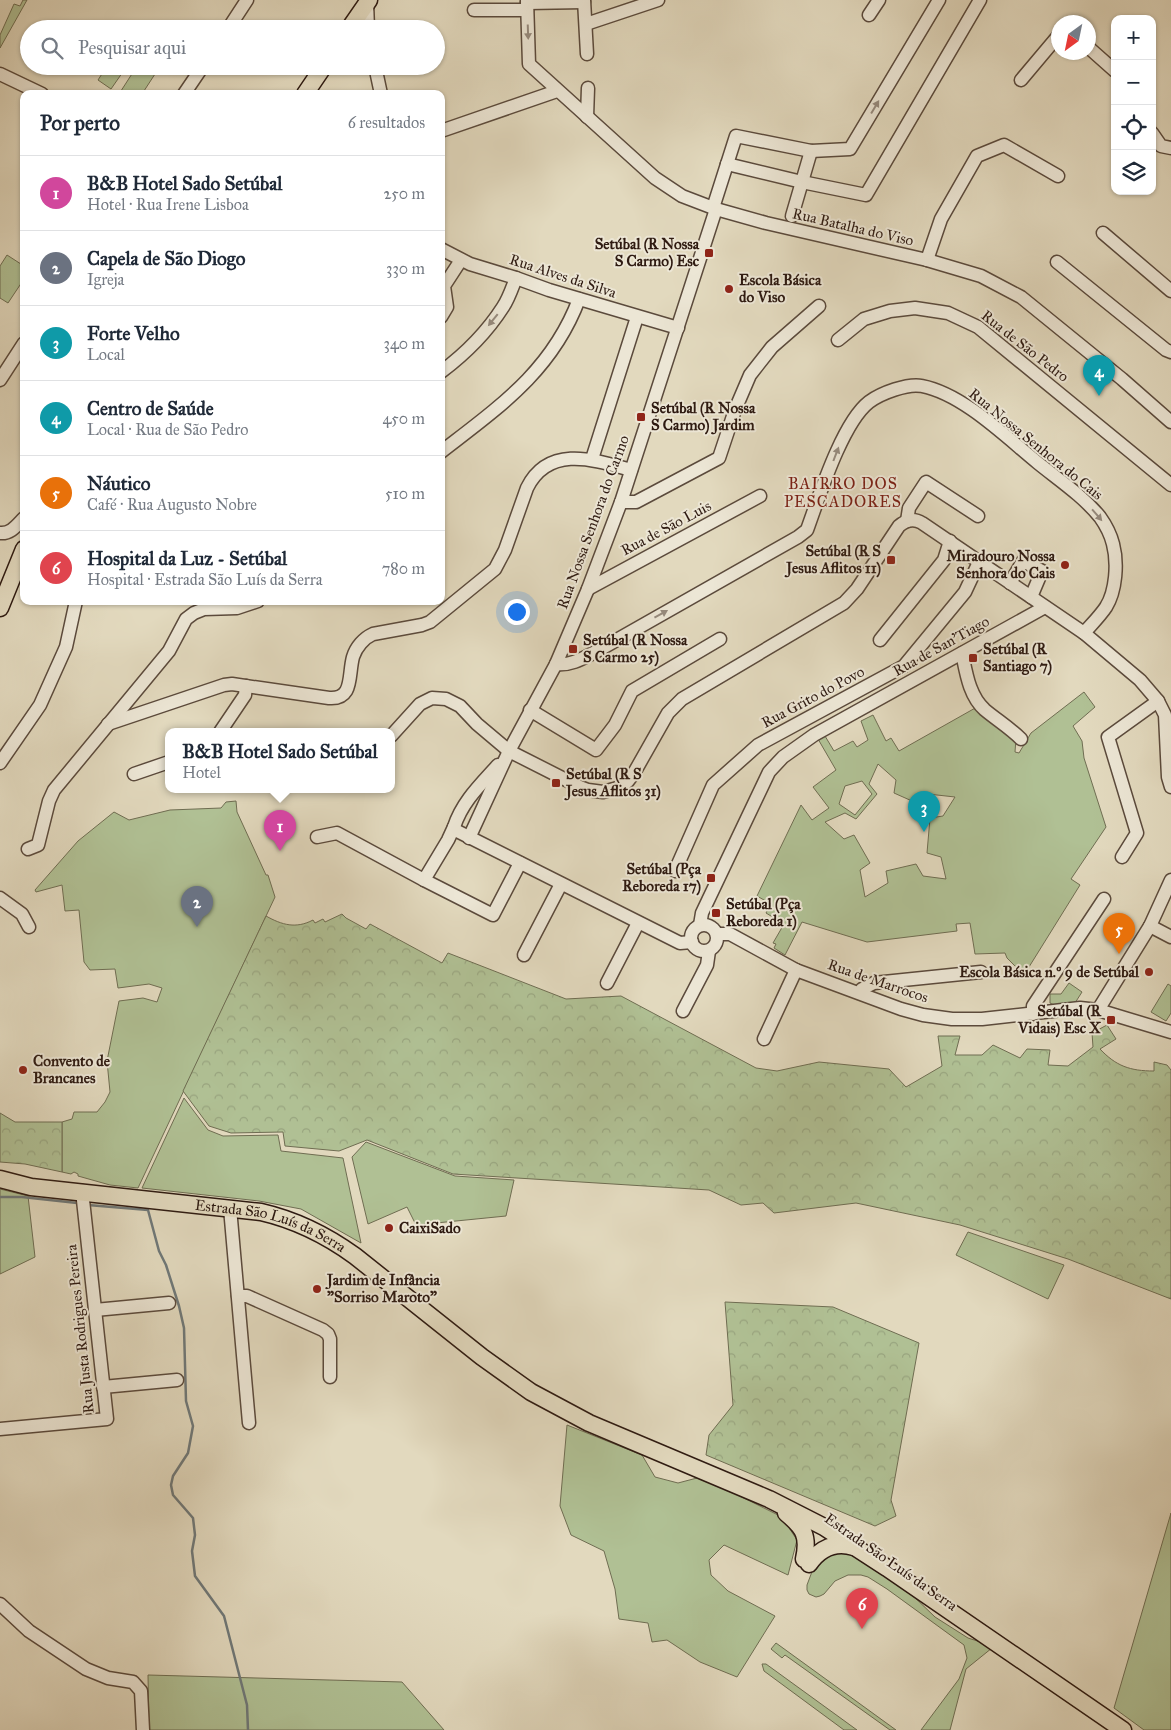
<!DOCTYPE html>
<html lang="pt">
<head>
<meta charset="utf-8">
<style>
	:root { --surface:#fff; --page:#f6f6f7; --text:#1f2937; --muted:#747a83; --line:#e0e1e3; --accent:#8f2418 }
	body { margin:0; font-family:"IM FELL Great Primer",serif; background:var(--page); color:var(--text) }
	.controls { position:absolute; right:15px; top:15px; display:grid; overflow:hidden; border-radius:10px; box-shadow:0 1px 4px #0004 }
	.controls button { width:45px; height:45px; display:grid; place-items:center; padding:0; border:0; border-bottom:1px solid var(--line); background:var(--surface); color:var(--text); font:25px sans-serif }
	.compass { position:absolute; left:1051px; top:15px; width:45px; height:45px; border-radius:50%; background:var(--surface); box-shadow:0 1px 4px #0004; rotate:213deg }
	.you { position:absolute; left:516px; top:611px; width:18px; height:18px; margin:-12px; border:4px solid #fff; border-radius:50%; background:#1a73e8; box-shadow:0 0 0 8px #1a73e833 }
	.badge { display:grid; place-items:center; width:32px; height:32px; border-radius:50%; background:var(--accent); color:#fff; font-size:16px; font-weight:700 }
	.pin { position:absolute; translate:-50% -41px; filter:drop-shadow(0 1px 2px #0008) }
	.pin::after { content:''; position:absolute; top:26px; width:18px; height:15px; background:inherit; clip-path:polygon(0 0,100% 0,50% 100%) }
	.popup { position:absolute; left:165px; top:728px; width:230px; height:65px; box-sizing:border-box; display:grid; place-content:center; border-radius:10px; background:var(--surface); filter:drop-shadow(0 1px 4px #0005); font-size:16px; white-space:nowrap; color:var(--muted) }
	.popup b { font-size:19px; color:var(--text) }
	.popup::after { content:''; position:absolute; left:50%; top:100%; margin-left:-10px; border:10px solid transparent; border-top-color:var(--surface) }
	.list { margin:0; padding:0; list-style:none }
	h2 { display:flex; justify-content:space-between; align-items:center; height:65px; margin:0; padding:0 20px; font-size:21px }
	h2 small { font-size:16px; font-weight:400; color:var(--muted) }
	.list li { display:grid; grid-template-columns:32px 1fr auto; gap:15px; align-items:center; box-sizing:border-box; height:75px; padding:0 20px; border-top:1px solid var(--line) }
	.list b { display:block; font-size:19px; white-space:nowrap }
	.list p { margin:0; font-size:16px; white-space:nowrap; color:var(--muted) }
	.list em { font-size:16px; font-style:normal; color:var(--muted) }
	.icon { flex:none; width:28px; height:28px; fill:none; stroke:currentColor; stroke-width:2; stroke-linecap:round; stroke-linejoin:round }
	.map { position:relative; flex:none; width:1171px; height:1730px; overflow:hidden }
	.search { position:absolute; background:var(--surface); box-shadow:0 1px 4px #0004; left:20px; top:20px; width:425px; height:55px; display:flex; align-items:center; gap:12px; box-sizing:border-box; padding:0 18px; border-radius:28px; color:var(--muted); font-size:19px }
	.panel { position:absolute; background:var(--surface); box-shadow:0 1px 4px #0004; left:20px; top:90px; width:425px; height:515px; border-radius:10px }
	.map>svg:first-child { display:block }
	.green { fill:#b0c094; stroke:#6f6d52; fill-rule:evenodd }
	.forest { fill:url(#forest-crowns); stroke:#6f6d52 }
	.lines { fill:none; stroke-linecap:round; stroke-linejoin:round }
	.stream { stroke:#6f7878; stroke-width:2.5 }
	.minor-casing { stroke:#5b4a3c; stroke-width:15 }
	.major-casing { stroke:#2e1a11; stroke-width:19 }
	.minor { stroke:#ece6d5; stroke-width:12 }
	.major { stroke:#e2d9be; stroke-width:16 }
	.oneway { fill:#968a7d }
	.poi-dot { fill:#8f2418; stroke:#ece6d5; stroke-width:2 }
	.labels { text-anchor:middle; dominant-baseline:central; stroke-width:4; stroke-linejoin:round; paint-order:stroke }
	.street-label { font-size:15px; fill:#2e1a11; stroke:#ece6d5 }
	.poi-label { font-size:15px; font-weight:bold; fill:#2e1a11; stroke:#ece6d5; text-anchor:start }
	.neighbourhood-label { font-size:16px; letter-spacing:1px; fill:#7a1f14; stroke:#ece6d5 }
</style>
</head>
<body>
<div class="map">
<svg width="1171" height="1730" viewBox="0 0 1171 1730">
	<defs>
		<pattern id="forest-crowns" width="20" height="18" patternUnits="userSpaceOnUse" patternTransform="scale(1.25)"><rect width="20" height="18" fill="#b0c094"/><path d="M2 6a3 3 0 1 1 6 0M12 15a3 3 0 1 1 6 0" fill="none" stroke="#98a47f"/></pattern>
	</defs>
	<rect width="100%" height="100%" fill="#e2d9be"/>
	<filter id="stains"><feTurbulence type="fractalNoise" baseFrequency=".004" numOctaves="4"/><feColorMatrix values="0 0 0 0 .2 0 0 0 0 .09 0 0 0 0 .02 0 0 0 .5 -.17"/></filter>
	<radialGradient id="worn" r=".72"><stop offset=".6" stop-color="#630" stop-opacity="0"/><stop offset="1" stop-color="#630" stop-opacity=".3"/></radialGradient>
	<g class="green">
		<polygon points="23,0 27,0 0,48 0,35 14,4 20,6"/>
		<polygon points="107,66 127,66 111,89 98,80"/>
		<polygon points="137,66 142,66 155,74 142,94 119,94"/>
		<polygon points="7,255 24,266 24,279 8,303 0,298 0,266"/>
		<path d="M 1084,692 L 1095,707 L 1073,726 L 1082,741 L 1084,758 L 1106,827 L 1071,879 L 1080,885 L 1024,975 L 1007,958 L 1005,953 L 975,954 L 970,923 L 956,924 L 957,931 L 867,942 L 802,922 L 785,955 L 774,948 L 776,944 L 773,943 L 784,924 L 766,913 L 771,904 L 757,896 L 801,805 L 812,820 L 829,808 L 813,787 L 836,770 L 818,739 L 825,736 L 834,751 L 853,741 L 857,747 L 868,740 L 861,721 L 873,715 L 886,741 L 891,738 L 899,751 L 977,707 L 1016,738 L 1015,752 L 1019,753 L 1031,733 ZM 878,764 L 896,780 L 894,793 L 921,805 L 928,794 L 955,797 L 943,816 L 930,818 L 927,853 L 941,857 L 946,879 L 923,876 L 916,864 L 886,871 L 888,883 L 865,897 L 860,870 L 870,863 L 854,835 L 844,839 L 825,822 L 845,813 L 856,819 L 877,794 L 869,784 ZM 862,781 L 872,794 L 855,815 L 839,804 L 845,786 Z"/>
		<polygon points="236,801 237,812 266,875 268,875 275,897 138,1188 110,1185 78,1176 78,1174 74,1172 71,1174 62,1172 62,1122 72,1119 74,1112 97,1112 105,1102 110,1092 107,1061 119,1001 143,998 157,1002 162,988 149,984 118,988 115,969 90,970 84,962 79,910 65,911 62,885 36,892 35,890 78,841 114,812 129,820 170,810 221,808 226,802"/>
		<polygon points="1069,983 1082,992 1075,1003 1054,1005 1050,1003 1050,994 1061,994"/>
		<polygon points="1168,984 1171,986 1171,1013 1166,1021 1151,1012"/>
		<polygon points="184,1098 208,1130 223,1136 278,1135 281,1151 343,1158 361,1243 301,1209 259,1201 142,1188"/>
		<polygon points="366,1142 455,1176 514,1180 506,1216 416,1225 407,1207 368,1224 352,1157"/>
		<polygon points="0,1189 28,1196 35,1257 0,1274"/>
		<polygon points="968,1232 1064,1265 1048,1299 956,1255"/>
		<polygon points="567,1425 642,1455 655,1477 678,1483 697,1478 724,1488 782,1517 797,1540 788,1575 724,1545 709,1560 711,1575 728,1591 775,1616 737,1677 700,1662 667,1640 652,1642 648,1623 619,1619 615,1589 604,1551 571,1535 560,1506"/>
		<polygon points="1171,1513 1171,1730 1144,1730 1114,1708"/>
		<polygon points="830,1553 849,1553 908,1591 935,1617 968,1638 987,1644 992,1648 966,1669 950,1730 921,1730 959,1679 967,1658 964,1645 887,1589 868,1577 861,1575 848,1575 835,1581 824,1594 820,1596 816,1597 809,1594 807,1590 807,1585 813,1569"/>
		<polygon points="776,1643 896,1730 890,1730 785,1655 782,1658 771,1649"/>
		<polygon points="762,1664 766,1664 857,1730 844,1730 764,1671"/>
		<polygon points="148,1675 402,1682 444,1730 149,1730"/>
	</g>
	<g class="forest">
		<path d="M 342,914 L 346,918 L 366,929 L 370,924 L 442,963 L 448,953 L 566,999 L 621,996 L 756,1068 L 777,1071 L 819,1062 L 889,1069 L 906,1087 L 942,1066 L 938,1036 L 960,1036 L 955,1055 L 982,1055 L 993,1045 L 1020,1058 L 1027,1049 L 1050,1050 L 1048,1065 L 1068,1066 L 1093,1047 L 1092,1033 L 1107,1025 L 1116,1039 L 1100,1049 C 1116,1066 1130,1071 1154,1071 L 1154,1062 L 1167,1065 L 1171,1070 L 1171,1299 L 1068,1259 L 960,1225 L 856,1203 L 774,1213 L 763,1203 L 741,1205 L 709,1190 L 453,1174 L 367,1140 L 339,1151 L 285,1146 L 283,1132 L 231,1133 L 209,1126 L 183,1091 L 266,916 C 282,925 296,929 313,920 L 315,923 L 323,919 L 325,922 Z"/>
		<polygon points="0,1113 15,1122 62,1122 62,1172 25,1164 0,1162"/>
		<polygon points="725,1302 833,1307 919,1343 891,1500 896,1516 875,1526 706,1455 709,1435 733,1405"/>
	</g>
	<g class="lines">
		<g class="stream">
			<polyline points="0,1197 22,1197 77,1203"/>
			<polyline points="88,1205 148,1210 159,1251 166,1265 179,1306 184,1328 186,1401 193,1426 188,1453 173,1476 171,1485 173,1495 193,1518 195,1535 192,1551 195,1576 224,1616 247,1705 248,1730"/>
		</g>
		<defs>
			<g id="minor">
				<polyline points="527,0 529,64 655,178 682,196 716,209 766,223 927,260 981,276 1021,297 1122,379 1171,422"/>
				<polyline points="584,0 587,54"/>
				<polyline points="367,2 368,29"/>
				<polyline points="527,3 584,2"/>
				<polyline points="474,10 527,10"/>
				<polyline points="869,15 879,0"/>
				<polyline points="586,24 658,0"/>
				<polyline points="228,29 247,0"/>
				<polyline points="1088,47 1115,71"/>
				<polyline points="375,66 381,94"/>
				<polyline points="0,74 42,94"/>
				<polyline points="1021,80 1058,36"/>
				<polyline points="184,94 203,66"/>
				<polyline points="587,117 588,88"/>
				<polyline points="441,131 557,91"/>
				<polyline points="1152,133 1161,146 1171,148"/>
				<polyline points="727,164 802,182 866,195 980,0"/>
				<polyline points="713,208 736,136 811,151 850,149 939,0"/>
				<polyline points="792,216 811,151"/>
				<polyline points="1103,233 1171,291"/>
				<polyline points="441,249 470,264 516,278 549,290 678,328"/>
				<polyline points="927,260 941,219 977,156 1004,145 1058,176"/>
				<polyline points="1057,262 1166,350 1171,352"/>
				<polyline points="441,317 447,307 444,286 461,260"/>
				<polyline points="838,340 864,319 890,311 915,308 948,313 978,327 1171,485"/>
				<path d="M 441,372 C 465,354 487,332 503,307 C 509,298 512,288 516,278"/>
				<polyline points="0,380 24,343"/>
				<path d="M 441,452 C 499,407 552,371 579,299"/>
				<polyline points="592,459 637,317"/>
				<polyline points="621,502 636,502 719,458 735,410 750,375 772,347 819,306"/>
				<polyline points="907,521 909,508 926,482 978,516"/>
				<path d="M 0,533 C 11,534 17,525 24,518"/>
				<polyline points="1010,583 1023,561 1042,571 1031,597"/>
				<polyline points="588,589 760,496"/>
				<polyline points="880,640 944,560 950,541"/>
				<path d="M 962,653 C 966,672 969,696 985,710 C 997,720 1010,728 1021,739"/>
				<path d="M 556,664 C 572,666 585,657 599,650 L 798,537 L 807,530 C 819,497 842,423 869,402 C 881,393 908,383 922,386 C 963,394 1006,437 1038,463 C 1059,480 1083,496 1100,517 C 1105,524 1111,536 1113,544 C 1118,563 1116,591 1106,607 C 1100,616 1091,625 1084,633"/>
				<polyline points="530,710 596,750 615,725 632,691 720,639"/>
				<path d="M 108,724 L 224,685 L 232,684 L 329,698 C 354,700 348,675 353,657 C 356,647 364,638 373,634 L 422,625 L 430,622 L 495,569 L 505,550 L 527,488 C 549,444 595,460 631,470"/>
				<polyline points="220,732 245,695 246,686"/>
				<path d="M 391,736 L 420,704 L 432,698 L 446,699 L 460,706 L 477,724 L 509,751 L 580,787 L 588,790 L 603,792 L 621,787 L 628,781 L 634,773 L 668,713 L 682,699 L 844,603 L 857,589 L 899,526 C 906,520 914,518 922,523 L 1084,633 L 1140,680 L 1158,701 L 1165,715 L 1168,777 L 1171,787"/>
				<polyline points="0,763 40,705 66,647 76,601"/>
				<path d="M 498,765 C 480,785 462,802 454,827 L 457,831 L 680,943 L 692,942"/>
				<polyline points="134,774 169,762"/>
				<polyline points="454,827 448,840 424,880 493,915 520,863"/>
				<polyline points="317,837 337,833 424,880"/>
				<polyline points="469,838 509,751 556,664 588,589 621,502 716,209"/>
				<polyline points="28,849 38,845 49,801 54,790 169,651 186,619 194,613 204,609 237,608 258,601"/>
				<polyline points="1122,857 1137,833 1108,737 1158,701"/>
				<polyline points="675,871 713,785 758,745 904,666 965,592 979,562"/>
				<polyline points="0,898 22,914 29,927"/>
				<circle cx="704" cy="938" r="13"/>
				<polyline points="700,925 702,913 769,772 783,757 814,735 1045,607"/>
				<polyline points="1150,926 1171,937"/>
				<polyline points="717,934 730,934 796,970 901,1009 923,1015 952,1019 982,1019 1080,1008 1098,1010 1171,1032"/>
				<polyline points="524,955 561,884"/>
				<polyline points="607,983 638,923"/>
				<polyline points="860,993 862,989 874,983 981,972"/>
				<polyline points="1098,1010 1150,926 1171,880"/>
				<polyline points="683,1011 707,965 709,951"/>
				<polyline points="1033,1014 1033,1006 1104,899"/>
				<polyline points="764,1039 796,970"/>
				<polyline points="230,1208 249,1423"/>
				<polyline points="238,1296 247,1296 323,1330 328,1334 330,1339 330,1377"/>
				<polyline points="95,1310 169,1303"/>
				<polyline points="103,1387 177,1380"/>
				<polyline points="0,1429 107,1419 82,1191"/>
				<polyline points="0,1604 29,1631 86,1669 108,1678 133,1682 141,1691 143,1730"/>
			</g>
			<g id="major">
				<polyline points="349,29 369,0"/>
				<polyline points="305,94 324,66"/>
				<polyline points="0,608 24,549"/>
				<path id="s1" d="M 0,1179 L 31,1187 L 261,1212 C 296,1220 326,1235 355,1256 L 482,1357 L 531,1392 L 589,1423 L 769,1499 L 824,1527 L 887,1568 L 1123,1730"/>
				<path d="M 786,1513 C 804,1528 809,1536 804,1559"/>
				<path d="M 809,1564 C 820,1548 835,1541 854,1547"/>
			</g>
		</defs>
		<use href="#minor" class="minor-casing"/>
		<use href="#major" class="major-casing"/>
		<use href="#minor" class="minor"/>
		<use href="#major" class="major"/>
	</g>
	<defs><path id="oneway-solid" d="M-6-.8H1V-3.2L6.5 0L1 3.2V.8H-6Z" transform="scale(1.25)"/></defs>
	<g class="oneway">
		<use href="#oneway-solid" transform="translate(528 32) rotate(88)"/>
		<use href="#oneway-solid" transform="translate(875 107) rotate(-59)"/>
		<use href="#oneway-solid" transform="translate(493 320) rotate(129)"/>
		<use href="#oneway-solid" transform="translate(836 454) rotate(-69)"/>
		<use href="#oneway-solid" transform="translate(1097 515) rotate(49)"/>
		<use href="#oneway-solid" transform="translate(661 614) rotate(-29)"/>
	</g>
	<g class="poi-dot">
		<rect x="704" y="248" width="10" height="10" rx="2.5"/>
		<circle cx="729" cy="289" r="5"/>
		<rect x="636" y="412" width="10" height="10" rx="2.5"/>
		<rect x="886" y="555" width="10" height="10" rx="2.5"/>
		<circle cx="1065" cy="565" r="5"/>
		<rect x="568" y="644" width="10" height="10" rx="2.5"/>
		<rect x="968" y="653" width="10" height="10" rx="2.5"/>
		<rect x="551" y="778" width="10" height="10" rx="2.5"/>
		<rect x="706" y="873" width="10" height="10" rx="2.5"/>
		<rect x="711" y="908" width="10" height="10" rx="2.5"/>
		<circle cx="1149" cy="972" r="5"/>
		<rect x="1106" y="1015" width="10" height="10" rx="2.5"/>
		<circle cx="23" cy="1070" r="5"/>
		<circle cx="389" cy="1228" r="5"/>
		<circle cx="317" cy="1289" r="5"/>
	</g>
	<g class="labels">
		<g class="street-label">
			<text transform="translate(853 227) rotate(13)">Rua Batalha do Viso</text>
			<text transform="translate(563 276) rotate(18)">Rua Alves da Silva</text>
			<text transform="translate(1025 346) rotate(38)">Rua de São Pedro</text>
			<text transform="translate(1036 444) rotate(39)">Rua Nossa Senhora do Cais</text>
			<text transform="translate(593 522) rotate(-70)">Rua Nossa Senhora do Carmo</text>
			<text transform="translate(666 528) rotate(-28)">Rua de São Luis</text>
			<text transform="translate(941 646) rotate(-29)">Rua de San'Tiago</text>
			<text transform="translate(813 697) rotate(-28)">Rua Grito do Povo</text>
			<text transform="translate(878 981) rotate(19)">Rua de Marrocos</text>
			<text stroke="none"><textPath href="#s1" startOffset="276">Estrada São Luís da Serra</textPath></text>
			<text transform="translate(80 1329) rotate(-96)">Rua Justa Rodrigues Pereira</text>
			<text transform="translate(891 1562) rotate(35)">Estrada São Luís da Serra</text>
		</g>
		<g class="poi-label">
			<text x="699" y="244" text-anchor="end">Setúbal (R Nossa<tspan x="699" dy="17">S Carmo) Esc</tspan></text>
			<text x="739" y="280">Escola Básica<tspan x="739" dy="17">do Viso</tspan></text>
			<text x="651" y="408">Setúbal (R Nossa<tspan x="651" dy="17">S Carmo) Jardim</tspan></text>
			<text x="881" y="551" text-anchor="end">Setúbal (R S<tspan x="881" dy="17">Jesus Aflitos 11)</tspan></text>
			<text x="1055" y="556" text-anchor="end">Miradouro Nossa<tspan x="1055" dy="17">Senhora do Cais</tspan></text>
			<text x="583" y="640">Setúbal (R Nossa<tspan x="583" dy="17">S Carmo 25)</tspan></text>
			<text x="983" y="649">Setúbal (R<tspan x="983" dy="17">Santiago 7)</tspan></text>
			<text x="566" y="774">Setúbal (R S<tspan x="566" dy="17">Jesus Aflitos 31)</tspan></text>
			<text x="701" y="869" text-anchor="end">Setúbal (Pça<tspan x="701" dy="17">Reboreda 17)</tspan></text>
			<text x="726" y="904">Setúbal (Pça<tspan x="726" dy="17">Reboreda 1)</tspan></text>
			<text x="1139" y="972" text-anchor="end">Escola Básica n.º 9 de Setúbal</text>
			<text x="1101" y="1011" text-anchor="end">Setúbal (R<tspan x="1101" dy="17">Vidais) Esc X</tspan></text>
			<text x="33" y="1061">Convento de<tspan x="33" dy="17">Brancanes</tspan></text>
			<text x="399" y="1228">CaixiSado</text>
			<text x="327" y="1280">Jardim de Infância<tspan x="327" dy="17">"Sorriso Maroto"</tspan></text>
		</g>
		<g class="neighbourhood-label">
			<text x="843" y="483">BAIRRO DOS<tspan x="843" dy="18">PESCADORES</tspan></text>
		</g>
	</g>
	<rect width="100%" height="100%" filter="url(#stains)"/>
	<rect width="100%" height="100%" fill="url(#worn)"/>
</svg>
<div class="controls">
<button>+</button>
<button>−</button>
<button><svg class="icon" aria-label="locate" viewBox="0 0 24 24"><circle cx="12" cy="12" r="6"/><path d="M12 2v4M12 18v4M2 12h4M18 12h4"/></svg></button>
<button><svg class="icon" aria-label="layers" viewBox="0 0 24 24"><path d="M12 4l9 5-9 5-9-5zM3 14l9 5 9-5"/></svg></button>
</div>
<svg class="compass" viewBox="-18 -18 36 36"><path d="M0-13l5 13h-10z" fill="#e53935"/><path d="M0 13l5-13h-10z" fill="#747a83"/></svg>
<div class="you"></div>
<div class="pin badge" style="left:280px;top:851px;background:#d1479c">1</div>
<div class="popup"><b>B&amp;B Hotel Sado Setúbal</b>Hotel</div>
<div class="pin badge" style="left:197px;top:927px;background:#6b7280">2</div>
<div class="pin badge" style="left:924px;top:832px;background:#0f9aa8">3</div>
<div class="pin badge" style="left:1099px;top:396px;background:#0f9aa8">4</div>
<div class="pin badge" style="left:1119px;top:954px;background:#e8710a">5</div>
<div class="pin badge" style="left:862px;top:1629px;background:#e0444e">6</div>
<div class="search"><svg class="icon" aria-label="search" viewBox="0 0 24 24"><circle cx="10" cy="10" r="6"/><path d="M15 15l6 6"/></svg>Pesquisar aqui</div>
<section class="panel">
<h2>Por perto<small>6 resultados</small></h2>
<ul class="list">
<li><span class="badge" style="background:#d1479c">1</span><div><b>B&amp;B Hotel Sado Setúbal</b><p>Hotel · Rua Irene Lisboa</p></div><em>250 m</em></li>
<li><span class="badge" style="background:#6b7280">2</span><div><b>Capela de São Diogo</b><p>Igreja</p></div><em>330 m</em></li>
<li><span class="badge" style="background:#0f9aa8">3</span><div><b>Forte Velho</b><p>Local</p></div><em>340 m</em></li>
<li><span class="badge" style="background:#0f9aa8">4</span><div><b>Centro de Saúde</b><p>Local · Rua de São Pedro</p></div><em>450 m</em></li>
<li><span class="badge" style="background:#e8710a">5</span><div><b>Náutico</b><p>Café · Rua Augusto Nobre</p></div><em>510 m</em></li>
<li><span class="badge" style="background:#e0444e">6</span><div><b>Hospital da Luz - Setúbal</b><p>Hospital · Estrada São Luís da Serra</p></div><em>780 m</em></li>
</ul>
</section>
</div>
</body>
</html>
